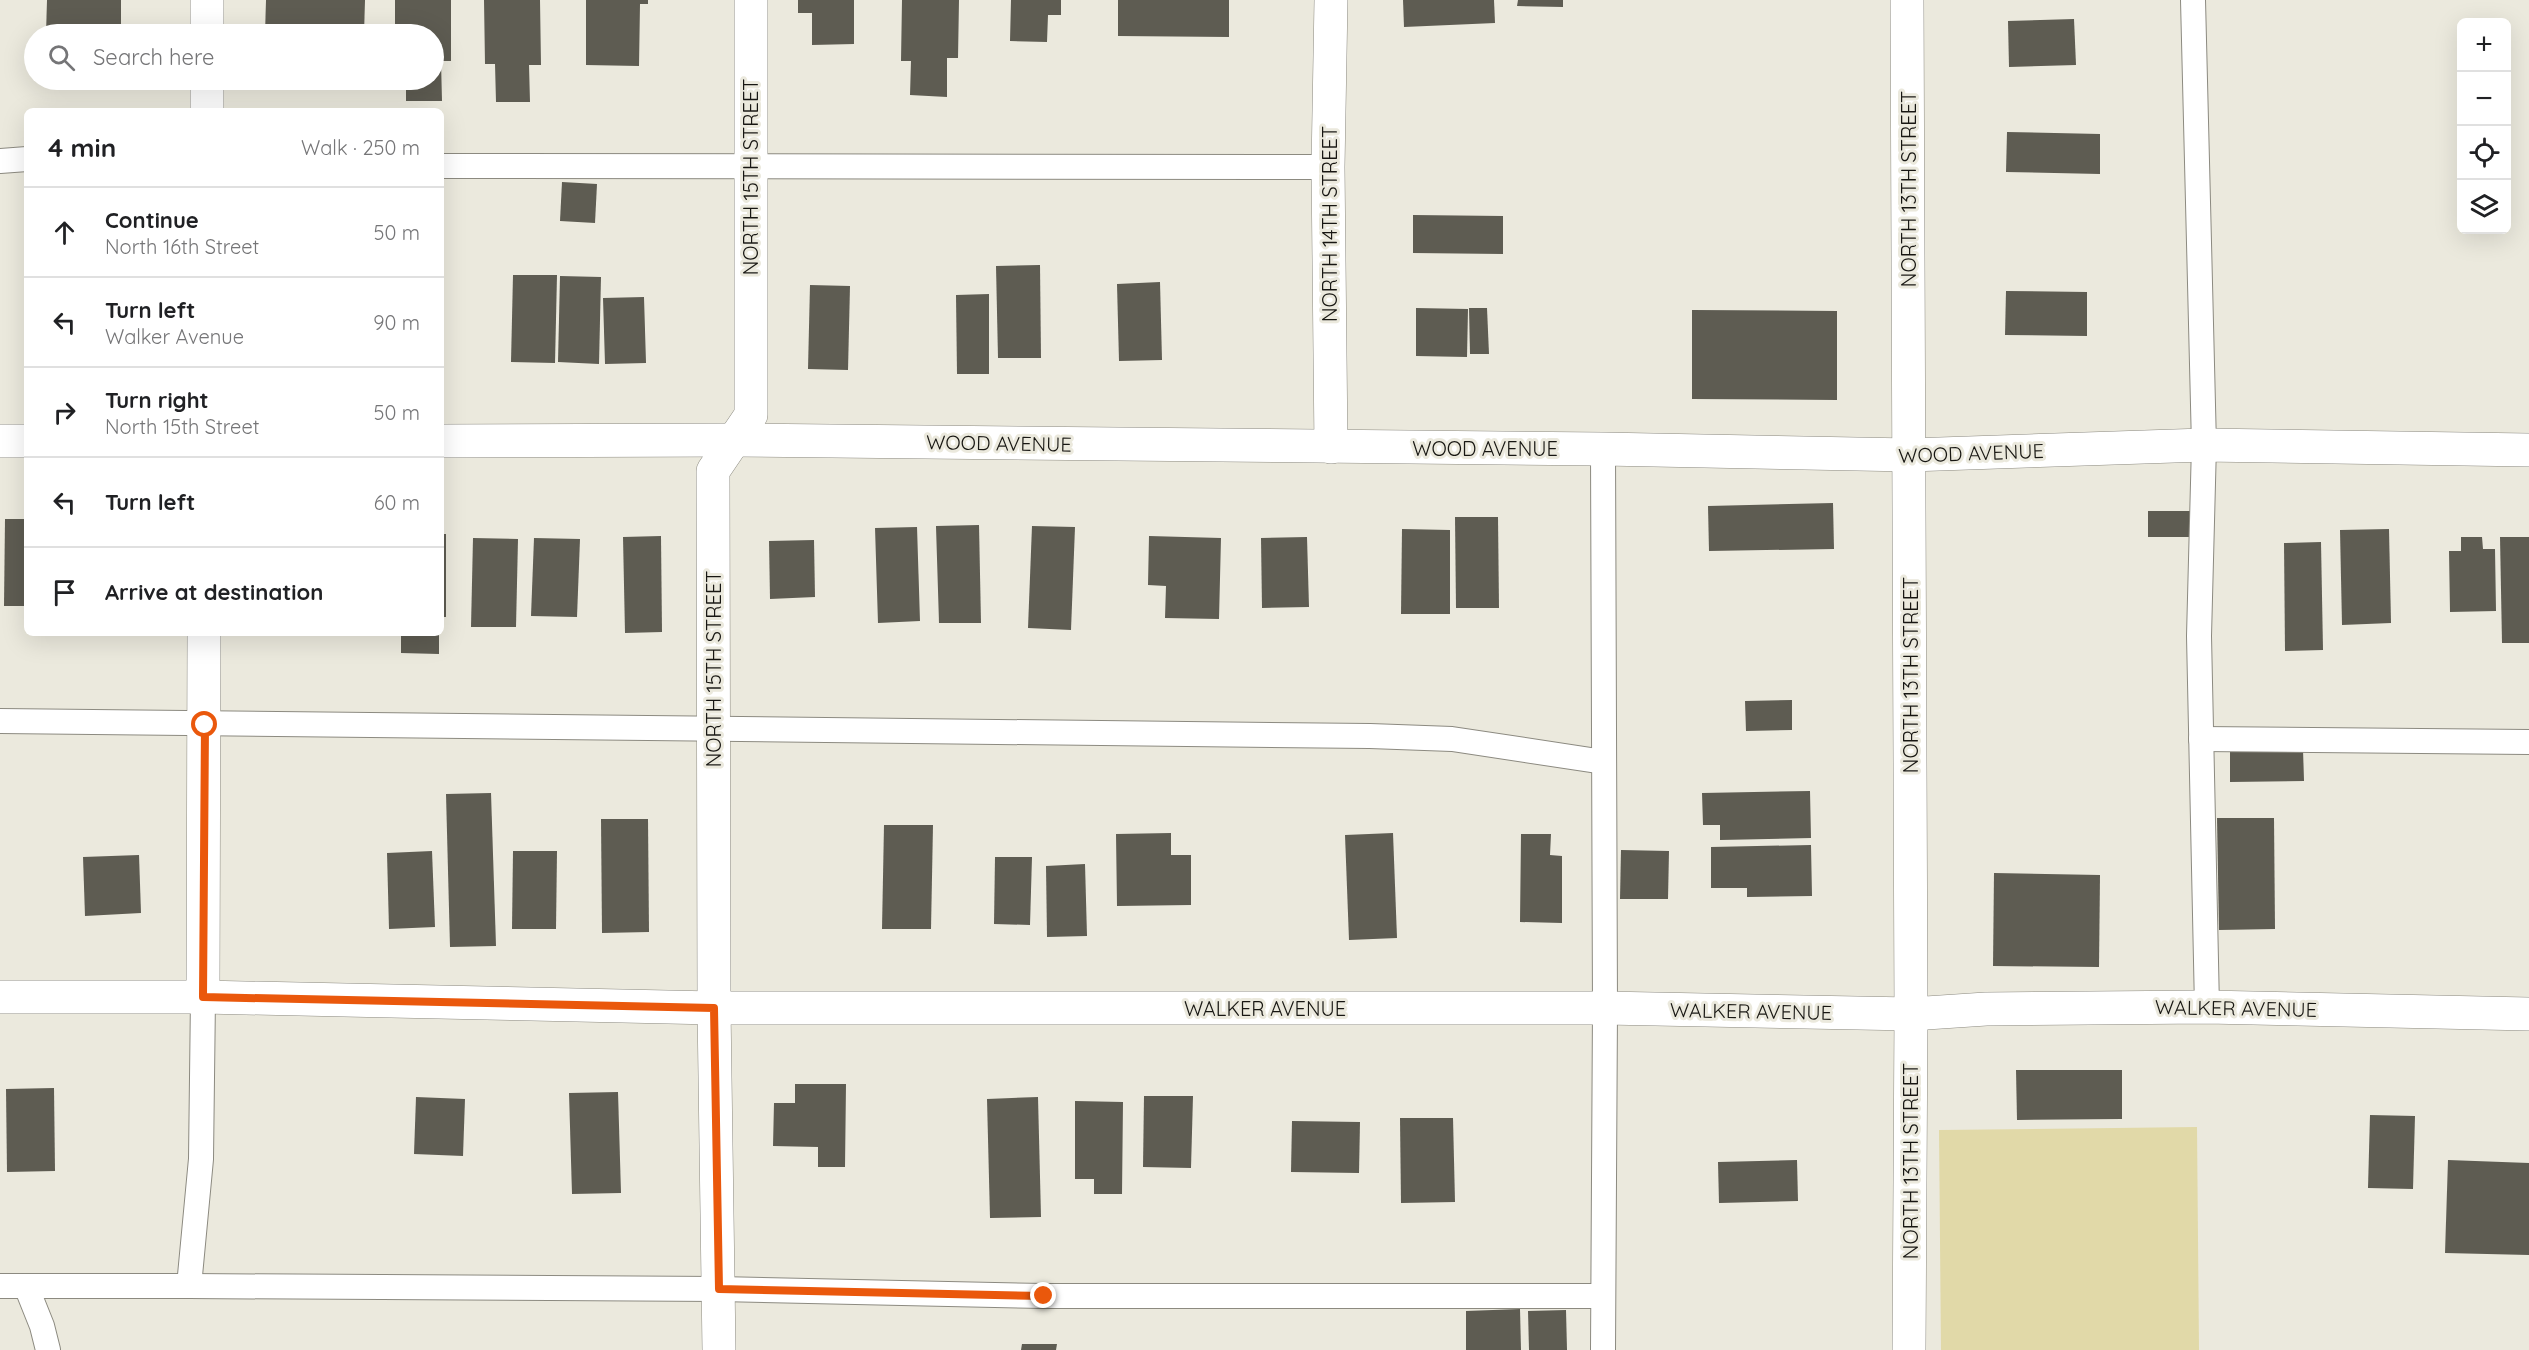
<!DOCTYPE html>
<html lang="en">
<head>
<meta charset="utf-8">
<style>
	:root { --surface:#fff; --page:#f2f2f2; --text:#202124; --muted:#757577; --line:#e0e0e0 }
	body { margin:0; font-family:Quicksand,sans-serif; background:var(--page); color:var(--text) }
	.controls { position:absolute; right:18px; top:18px; display:grid; overflow:hidden; border-radius:9px; box-shadow:0 6px 24px #0002 }
	.controls button { width:54px; height:54px; display:grid; place-items:center; padding:0; border:0; border-bottom:2px solid var(--line); background:var(--surface); color:var(--text); font:30px sans-serif }
	.stop { position:absolute; width:18px; height:18px; margin:-14px; border:4px solid #ea580c; border-radius:50%; background:#fff }
	.stop.end { background:#ea580c; border-color:#fff; box-shadow:0 2px 6px #0008 }
	.list { margin:0; padding:0; list-style:none }
	h2 { display:flex; justify-content:space-between; align-items:center; height:78px; margin:0; padding:0 24px; font-size:26px }
	h2 small { font-size:20px; font-weight:400; color:var(--muted) }
	.list li { display:grid; grid-template-columns:39px 1fr auto; gap:18px; align-items:center; box-sizing:border-box; height:90px; padding:0 24px; border-top:2px solid var(--line) }
	.list b { display:block; font-size:22px; white-space:nowrap }
	.list p { margin:0; font-size:20px; white-space:nowrap; color:var(--muted) }
	.list em { font-size:20px; font-style:normal; color:var(--muted) }
	.icon { flex:none; width:33px; height:33px; fill:none; stroke:currentColor; stroke-width:2; stroke-linecap:round; stroke-linejoin:round }
	.map { position:relative; flex:none; width:2529px; height:1350px; overflow:hidden }
	.search { position:absolute; background:var(--surface); box-shadow:0 6px 24px #0002; left:24px; top:24px; width:420px; height:66px; display:flex; align-items:center; gap:15px; box-sizing:border-box; padding:0 21px; border-radius:33px; color:var(--muted); font-size:22px }
	.panel { position:absolute; background:var(--surface); box-shadow:0 6px 24px #0002; left:24px; top:108px; width:420px; height:528px; border-radius:9px }
	.map>svg:first-child { display:block }
	.green { fill:#e1d9a8 }
	.building { fill:#5e5c52 }
	.lines { fill:none; stroke-linecap:round; stroke-linejoin:round }
	.service-casing { stroke:#8c8a80; stroke-width:26 }
	.minor-casing { stroke:#8c8a80; stroke-width:34 }
	.tertiary-casing { stroke:#8c8a80; stroke-width:34 }
	.service { stroke:#fff; stroke-width:24 }
	.minor { stroke:#fff; stroke-width:33 }
	.tertiary { stroke:#fff; stroke-width:33 }
	.route { stroke:#ea580c; stroke-width:8 }
	.labels { text-anchor:middle; dominant-baseline:central; stroke-width:6; stroke-linejoin:round; paint-order:stroke }
	.street-label { font-size:20px; fill:#171612; stroke:#ebe9dd }
</style>
</head>
<body>
<div class="map">
<svg width="2529" height="1350" viewBox="0 0 2529 1350">
	<rect width="100%" height="100%" fill="#ebe9dd"/>
	<polygon class="green" points="2197,1127 2199,1350 1941,1350 1939,1130"/>
	<g class="building">
		<polygon points="47,0 121,0 121,34 46,34"/>
		<polygon points="266,0 365,0 364,34 265,34"/>
		<polygon points="395,0 451,0 451,61 441,61 442,101 406,101 406,80 434,80 434,34 395,34"/>
		<polygon points="484,0 540,0 541,65 529,65 530,102 496,102 495,64 485,64"/>
		<polygon points="586,0 648,0 648,4 640,4 639,66 586,65"/>
		<polygon points="798,0 854,0 854,44 812,45 812,13 798,13"/>
		<polygon points="902,0 959,0 958,58 947,58 947,97 910,95 911,61 901,61"/>
		<polygon points="1011,0 1061,0 1061,15 1048,15 1047,42 1010,41"/>
		<polygon points="1118,0 1229,0 1229,37 1118,36"/>
		<polygon points="1403,0 1494,0 1495,23 1404,27"/>
		<polygon points="1518,0 1563,0 1563,7 1517,6"/>
		<polygon points="2074,19 2076,65 2009,67 2008,21"/>
		<polygon points="2007,132 2100,134 2100,174 2006,172"/>
		<polygon points="562,182 597,184 595,223 560,221"/>
		<polygon points="1413,215 1503,216 1503,254 1413,253"/>
		<polygon points="1040,265 1041,358 998,358 996,266"/>
		<polygon points="513,275 557,275 555,363 511,362"/>
		<polygon points="560,276 601,277 599,364 558,362"/>
		<polygon points="1160,282 1162,360 1119,361 1117,284"/>
		<polygon points="810,285 850,286 848,370 808,369"/>
		<polygon points="2006,291 2087,292 2087,336 2005,335"/>
		<polygon points="989,294 989,374 957,374 956,295"/>
		<polygon points="644,297 646,363 605,364 603,298"/>
		<polygon points="1416,308 1468,309 1467,357 1416,356"/>
		<polygon points="1469,308 1487,308 1489,354 1470,354"/>
		<polygon points="1692,310 1837,311 1837,400 1692,399"/>
		<polygon points="1833,503 1834,549 1709,551 1708,506"/>
		<rect x="2148" y="511" width="42" height="26"/>
		<polygon points="1455,517 1498,517 1499,608 1456,608"/>
		<polygon points="5,519 27,519 27,606 4,606"/>
		<polygon points="979,525 981,623 939,623 936,526"/>
		<polygon points="1032,526 1075,527 1071,630 1028,628"/>
		<polygon points="917,527 920,621 878,623 875,528"/>
		<polygon points="1402,529 1450,530 1450,614 1401,614"/>
		<polygon points="2389,529 2391,623 2342,625 2340,530"/>
		<rect x="441" y="534" width="5" height="83"/>
		<polygon points="661,536 662,632 625,633 623,537"/>
		<polygon points="1149,536 1221,538 1219,619 1165,618 1166,586 1148,585"/>
		<polygon points="1307,537 1309,607 1262,608 1261,538"/>
		<polygon points="2461,537 2482,537 2483,549 2495,549 2496,611 2450,612 2449,551 2461,551"/>
		<polygon points="2500,537 2529,537 2529,643 2502,643"/>
		<polygon points="473,538 518,539 516,627 471,627"/>
		<polygon points="534,538 580,539 577,617 531,616"/>
		<polygon points="814,540 815,597 770,599 769,541"/>
		<polygon points="2321,542 2323,650 2285,651 2284,543"/>
		<polygon points="401,633 439,633 439,654 401,653"/>
		<polygon points="1792,700 1792,730 1746,731 1745,701"/>
		<polygon points="2303,749 2304,781 2230,782 2230,750"/>
		<polygon points="1810,791 1811,838 1720,840 1720,825 1703,825 1702,793"/>
		<polygon points="491,793 496,946 450,947 446,794"/>
		<polygon points="2217,818 2274,818 2275,929 2219,930"/>
		<polygon points="601,819 648,819 649,932 602,933"/>
		<polygon points="884,825 933,825 931,929 882,929"/>
		<polygon points="1171,833 1171,855 1191,855 1191,905 1117,906 1116,834"/>
		<polygon points="1393,833 1397,938 1349,940 1345,835"/>
		<polygon points="1521,834 1551,834 1550,855 1562,856 1562,923 1520,922"/>
		<polygon points="1811,845 1812,896 1747,897 1747,888 1711,888 1711,847"/>
		<polygon points="1621,850 1669,851 1668,899 1620,899"/>
		<polygon points="432,851 435,927 389,929 387,853"/>
		<polygon points="513,851 557,851 556,929 512,929"/>
		<polygon points="139,855 141,913 85,916 83,857"/>
		<polygon points="995,857 1032,857 1030,925 994,924"/>
		<polygon points="1085,864 1087,936 1047,937 1046,866"/>
		<polygon points="1994,873 2100,875 2099,967 1993,966"/>
		<polygon points="2016,1070 2122,1070 2122,1119 2017,1120"/>
		<polygon points="795,1084 846,1084 845,1167 818,1167 818,1147 773,1146 774,1103 795,1103"/>
		<polygon points="54,1088 55,1171 7,1172 6,1089"/>
		<polygon points="618,1092 621,1193 572,1194 569,1093"/>
		<polygon points="1144,1096 1193,1096 1191,1168 1143,1167"/>
		<polygon points="416,1097 465,1099 463,1156 414,1154"/>
		<polygon points="1038,1097 1041,1217 990,1218 987,1099"/>
		<polygon points="1075,1101 1123,1102 1122,1194 1094,1194 1094,1179 1075,1179"/>
		<polygon points="2370,1115 2415,1116 2413,1189 2368,1188"/>
		<polygon points="1400,1118 1453,1118 1455,1202 1401,1203"/>
		<polygon points="1292,1121 1360,1122 1359,1173 1291,1172"/>
		<polygon points="1797,1160 1798,1201 1719,1203 1718,1162"/>
		<polygon points="2448,1160 2529,1163 2529,1255 2445,1253"/>
		<polygon points="1520,1309 1521,1350 1466,1350 1466,1311"/>
		<polygon points="1566,1310 1567,1350 1529,1350 1528,1311"/>
		<polygon points="1022,1344 1057,1344 1056,1350 1021,1350"/>
	</g>
	<g class="lines">
		<defs>
			<g id="service">
				<polyline points="2193,0 2204,445 2199,636 2207,1007"/>
				<polyline points="0,161 27,159"/>
				<polyline points="441,166 1328,167"/>
				<polyline points="0,721 1370,736 1452,739 1604,762"/>
				<polyline points="2201,739 2529,742"/>
				<polyline points="0,1286 189,1286 201,1159 203,997"/>
				<polyline points="26,1286 42,1326 48,1350"/>
				<polyline points="189,1286 719,1289 1044,1296 1603,1296"/>
				<polyline points="1603,1350 1605,1008 1603,449"/>
			</g>
			<g id="minor">
				<polyline points="1331,0 1328,167 1331,447"/>
				<polyline points="207,34 207,0"/>
				<polyline points="207,111 207,80"/>
				<polyline points="0,441 27,441"/>
				<polyline points="441,441 734,440 1603,449 1910,455 2204,445 2529,450"/>
				<polyline points="0,997 203,997 714,1008 1605,1008 1911,1014 1986,1009 2207,1007 2529,1014"/>
				<polyline points="203,997 204,633"/>
				<polyline points="719,1350 714,1008 713,471 751,415 751,0"/>
			</g>
			<polyline id="tertiary" points="1907,0 1911,1014 1909,1350"/>
		</defs>
		<use href="#service" class="service-casing"/>
		<use href="#minor" class="minor-casing"/>
		<use href="#tertiary" class="tertiary-casing"/>
		<use href="#service" class="service"/>
		<use href="#minor" class="minor"/>
		<use href="#tertiary" class="tertiary"/>
	</g>
	<g class="lines">
		<polyline class="route" points="205,725 203,997 714,1008 719,1289 1044,1296"/>
	</g>
	<g class="labels">
		<g class="street-label">
			<text transform="translate(750 177) rotate(-90)">NORTH 15TH STREET</text>
			<text transform="translate(1908 189) rotate(-90)">NORTH 13TH STREET</text>
			<text transform="translate(1329 224) rotate(-90)">NORTH 14TH STREET</text>
			<text transform="translate(999 443) rotate(1)">WOOD AVENUE</text>
			<text x="1485" y="448">WOOD AVENUE</text>
			<text transform="translate(1971 453) rotate(-2)">WOOD AVENUE</text>
			<text transform="translate(713 669) rotate(-90)">NORTH 15TH STREET</text>
			<text transform="translate(1910 675) rotate(-90)">NORTH 13TH STREET</text>
			<text x="1265" y="1008">WALKER AVENUE</text>
			<text transform="translate(2236 1008) rotate(1)">WALKER AVENUE</text>
			<text transform="translate(1751 1011) rotate(1)">WALKER AVENUE</text>
			<text transform="translate(1910 1161) rotate(-90)">NORTH 13TH STREET</text>
		</g>
	</g>
</svg>
<div class="controls">
<button>+</button>
<button>−</button>
<button><svg class="icon" aria-label="locate" viewBox="0 0 24 24"><circle cx="12" cy="12" r="6"/><path d="M12 2v4M12 18v4M2 12h4M18 12h4"/></svg></button>
<button><svg class="icon" aria-label="layers" viewBox="0 0 24 24"><path d="M12 4l9 5-9 5-9-5zM3 14l9 5 9-5"/></svg></button>
</div>
<div class="stop" style="left:205px;top:725px"></div>
<div class="stop end" style="left:1044px;top:1296px"></div>
<div class="search"><svg class="icon" aria-label="search" viewBox="0 0 24 24"><circle cx="10" cy="10" r="6"/><path d="M15 15l6 6"/></svg>Search here</div>
<section class="panel">
<h2>4 min<small>Walk · 250 m</small></h2>
<ul class="list">
<li><svg class="icon" aria-label="ahead" viewBox="0 0 24 24"><path d="M12 20V5M6 11l6-6 6 6"/></svg><div><b>Continue</b><p>North 16th Street</p></div><em>50 m</em></li>
<li><svg class="icon" aria-label="left" viewBox="0 0 24 24"><path d="M17 20v-9H6M10 6l-5 5 5 5"/></svg><div><b>Turn left</b><p>Walker Avenue</p></div><em>90 m</em></li>
<li><svg class="icon" aria-label="right" viewBox="0 0 24 24"><path d="M7 20v-9h11M14 6l5 5-5 5"/></svg><div><b>Turn right</b><p>North 15th Street</p></div><em>50 m</em></li>
<li><svg class="icon" aria-label="left" viewBox="0 0 24 24"><path d="M17 20v-9H6M10 6l-5 5 5 5"/></svg><div><b>Turn left</b></div><em>60 m</em></li>
<li><svg class="icon" aria-label="arrive" viewBox="0 0 24 24"><path d="M6 21V4h12l-3 4 3 4H6"/></svg><div><b>Arrive at destination</b></div></li>
</ul>
</section>
</div>
</body>
</html>
